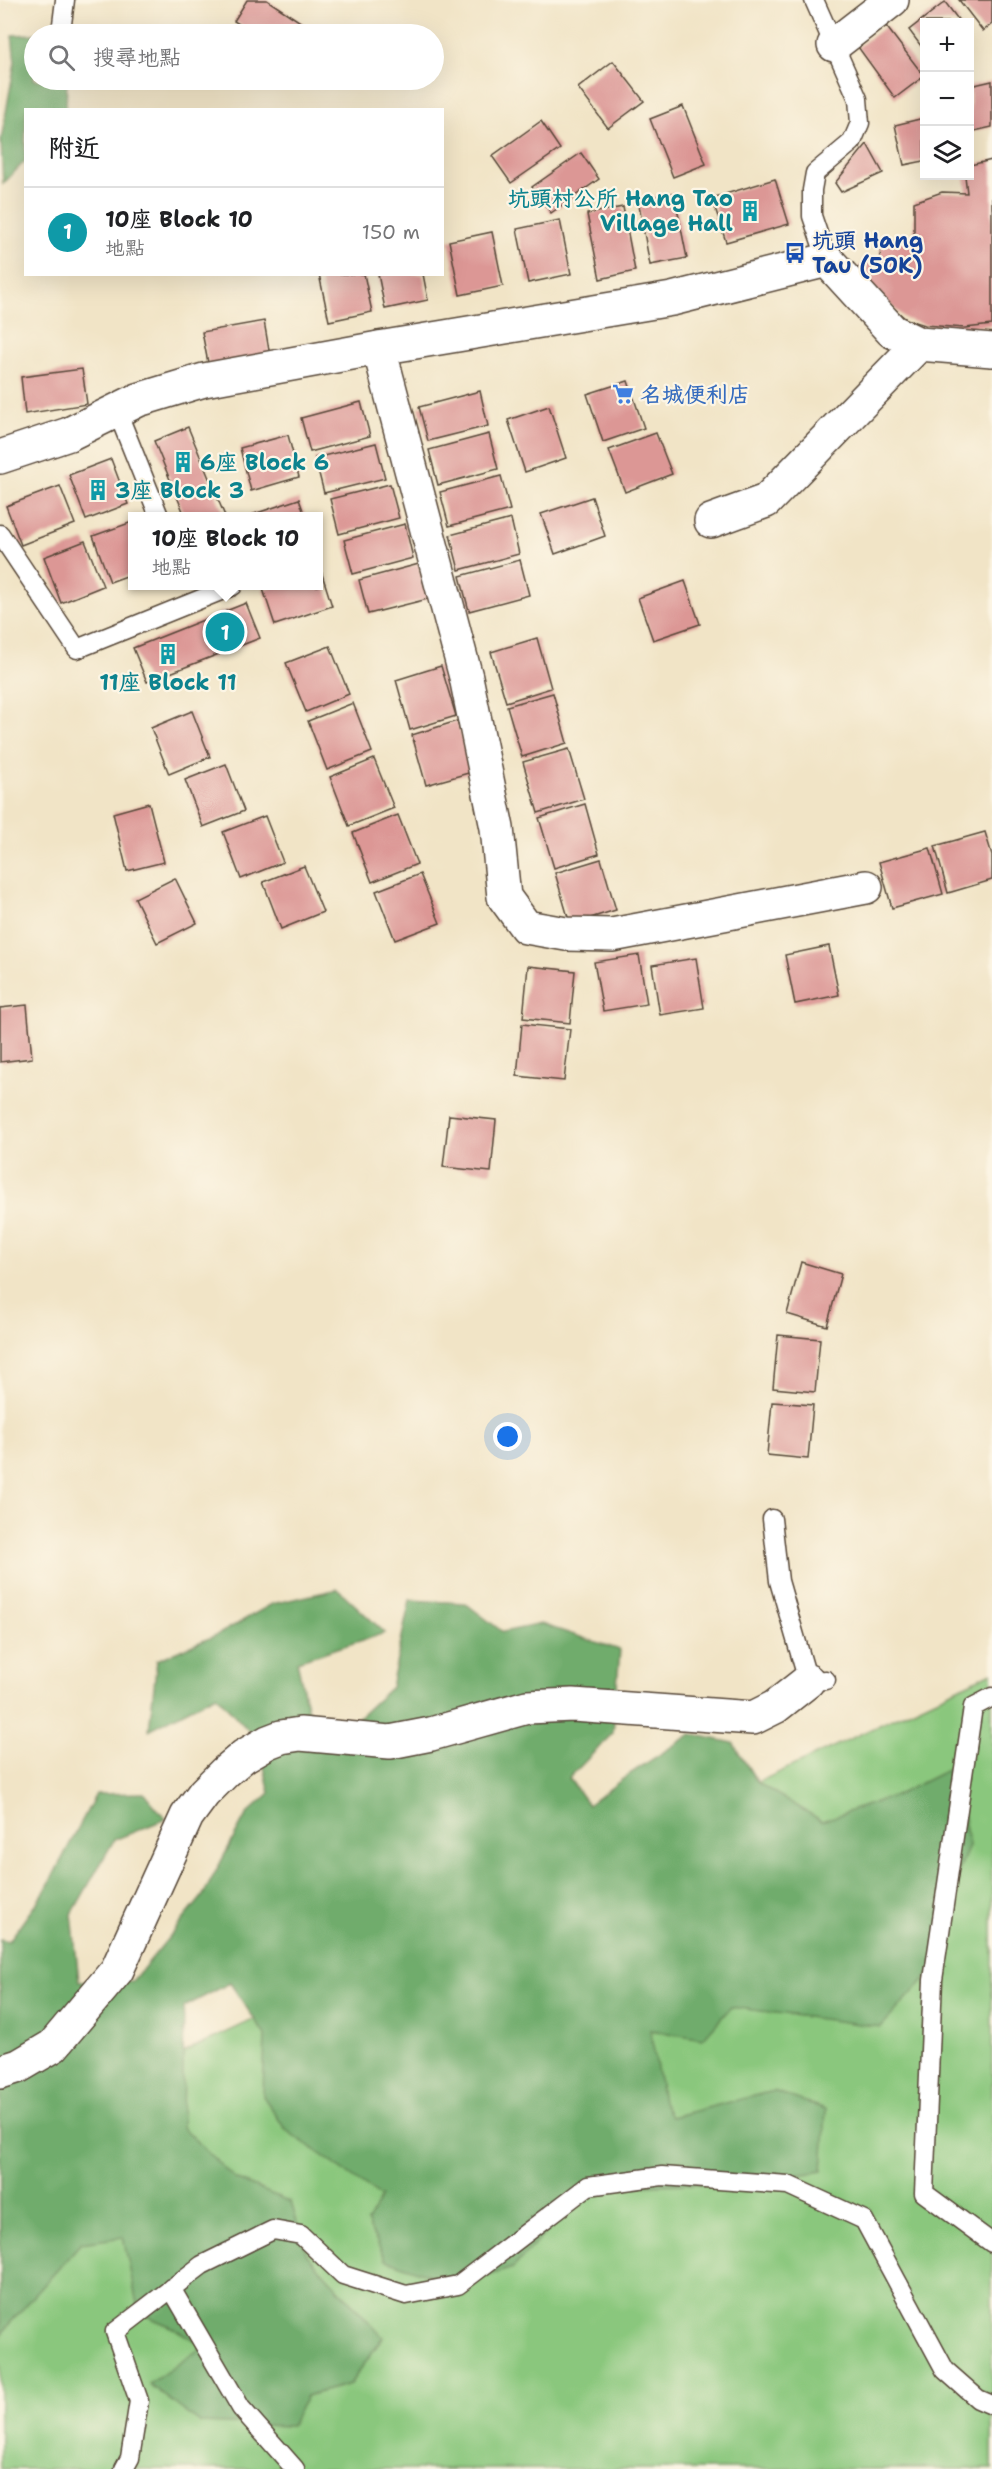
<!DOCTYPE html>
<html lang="zh-TW">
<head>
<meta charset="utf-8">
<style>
	:root { --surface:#fff; --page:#f6f6f6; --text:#202124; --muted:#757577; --line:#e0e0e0; --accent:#b5179e }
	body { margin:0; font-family:"Shantell Sans","LXGW WenKai TC",sans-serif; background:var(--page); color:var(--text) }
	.controls { position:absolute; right:18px; top:18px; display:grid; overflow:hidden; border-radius:0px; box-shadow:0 6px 24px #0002 }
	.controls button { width:54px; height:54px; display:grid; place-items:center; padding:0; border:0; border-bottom:2px solid var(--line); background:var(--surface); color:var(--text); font:30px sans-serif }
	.you { position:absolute; left:508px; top:1437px; width:21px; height:21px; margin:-15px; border:4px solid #fff; border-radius:50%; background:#1a73e8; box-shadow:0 0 0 9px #1a73e833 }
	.badge { display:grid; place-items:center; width:39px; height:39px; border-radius:50%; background:var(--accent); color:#fff; font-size:20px; font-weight:700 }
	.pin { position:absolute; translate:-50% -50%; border:3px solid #fff; box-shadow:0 2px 6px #0006 }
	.popup { position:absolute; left:128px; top:512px; width:195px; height:78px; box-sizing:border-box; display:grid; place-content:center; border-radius:0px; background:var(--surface); filter:drop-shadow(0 2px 4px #0005); font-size:20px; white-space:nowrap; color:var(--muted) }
	.popup b { font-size:22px; color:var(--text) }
	.popup::after { content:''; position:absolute; left:50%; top:100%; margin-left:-12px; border:12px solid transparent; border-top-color:var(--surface) }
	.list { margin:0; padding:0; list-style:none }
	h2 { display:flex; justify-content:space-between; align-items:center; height:78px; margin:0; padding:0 24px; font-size:26px }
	h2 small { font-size:20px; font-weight:400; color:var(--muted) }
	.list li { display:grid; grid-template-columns:39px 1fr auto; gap:18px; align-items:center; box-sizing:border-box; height:90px; padding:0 24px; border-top:2px solid var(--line) }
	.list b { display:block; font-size:22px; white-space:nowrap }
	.list p { margin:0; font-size:20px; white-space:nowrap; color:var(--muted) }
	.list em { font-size:20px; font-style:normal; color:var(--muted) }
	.icon { flex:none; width:33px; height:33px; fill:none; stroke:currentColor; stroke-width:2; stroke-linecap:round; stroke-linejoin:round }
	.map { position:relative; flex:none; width:992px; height:2469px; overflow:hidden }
	.search { position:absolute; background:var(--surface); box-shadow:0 6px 24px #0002; left:24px; top:24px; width:420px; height:66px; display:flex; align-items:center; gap:15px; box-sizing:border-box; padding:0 21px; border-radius:33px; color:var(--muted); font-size:22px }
	.panel { position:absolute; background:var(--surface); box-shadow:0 6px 24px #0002; left:24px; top:108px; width:420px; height:168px; border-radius:0px }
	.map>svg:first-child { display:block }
	.green { fill:#8ac77d; stroke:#62784e; stroke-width:1.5 }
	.forest { fill:#6fac6c; stroke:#556b45; stroke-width:1.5 }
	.building { fill:#dc9795 }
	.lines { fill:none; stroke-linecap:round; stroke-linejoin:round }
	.lane-casing { stroke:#564637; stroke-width:21 }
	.street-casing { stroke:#564637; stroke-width:36 }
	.lane { stroke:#fff; stroke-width:18 }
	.street { stroke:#fff; stroke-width:33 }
	.labels { text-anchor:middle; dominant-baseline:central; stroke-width:4.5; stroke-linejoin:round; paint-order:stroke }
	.culture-label { font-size:22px; font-weight:bold; fill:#0d838f; stroke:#fcf5e5; text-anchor:start }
	.transit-label { font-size:22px; font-weight:bold; fill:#164399; stroke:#fcf5e5; text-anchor:start }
	.shop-label { font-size:22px; font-weight:bold; fill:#366cbe; stroke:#fcf5e5; text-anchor:start }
</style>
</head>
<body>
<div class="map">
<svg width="992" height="2469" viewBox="0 0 992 2469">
	<rect width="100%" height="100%" fill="#fcf5e5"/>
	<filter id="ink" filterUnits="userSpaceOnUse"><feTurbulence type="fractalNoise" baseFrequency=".0167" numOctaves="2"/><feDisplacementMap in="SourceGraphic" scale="12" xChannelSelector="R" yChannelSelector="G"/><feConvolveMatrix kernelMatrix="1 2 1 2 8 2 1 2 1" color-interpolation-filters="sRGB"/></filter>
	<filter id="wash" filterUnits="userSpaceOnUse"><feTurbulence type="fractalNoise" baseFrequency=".008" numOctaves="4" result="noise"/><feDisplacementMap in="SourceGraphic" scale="24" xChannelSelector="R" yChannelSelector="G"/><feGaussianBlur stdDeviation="1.35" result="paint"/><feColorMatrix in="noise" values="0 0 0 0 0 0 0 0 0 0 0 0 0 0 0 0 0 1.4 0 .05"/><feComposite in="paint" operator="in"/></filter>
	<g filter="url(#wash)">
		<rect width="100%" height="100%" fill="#f1e4c6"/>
		<polygon class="green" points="992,1672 992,2469 0,2469 0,2139"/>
		<g class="forest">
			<polygon points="67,33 34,34 34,80 67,80 66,109 26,110 25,161 3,184 1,140 15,62 12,35"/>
			<polygon points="338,1589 385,1633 297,1661 310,1721 350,1725 391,1687 410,1600 465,1603 503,1632 541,1624 620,1650 613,1733 569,1778 588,1805 628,1775 691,1734 733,1743 758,1783 822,1821 899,1794 947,1770 960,1796 969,1846 943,1909 935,1968 881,2027 731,2007 703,2039 650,2030 663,2101 671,2117 773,2091 826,2109 822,2171 753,2183 588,2186 513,2268 458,2285 386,2260 367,2222 381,2197 286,2130 263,2096 265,2035 230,1983 184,2007 182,2127 235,2179 291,2202 307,2255 383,2337 350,2384 306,2396 291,2426 200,2423 149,2384 204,2346 172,2327 139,2313 123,2237 81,2243 4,2330 0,2340 0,1939 9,1941 45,1891 96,1794 144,1793 166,1819 114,1840 72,1914 79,1981 133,1981 202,1897 246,1815 270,1793 258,1741 216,1695 149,1730 157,1660 219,1634 272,1604"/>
		</g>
		<g id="blocks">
			<g class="building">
				<polygon points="247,0 267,0 305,25 299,34 255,34 234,21"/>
				<polygon points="959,0 992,0 992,24 983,31"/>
				<polygon points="945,2 960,22 924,22 924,50 909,30"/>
				<polygon points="886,26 924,76 895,98 858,47"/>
				<polygon points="613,61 644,101 608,128 578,88"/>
				<polygon points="992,81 992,127 970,132 970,86"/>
				<polygon points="683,106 706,164 673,177 650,119"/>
				<polygon points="924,118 924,161 904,165 895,125"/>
				<polygon points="541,121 560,149 511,183 492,156"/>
				<polygon points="867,144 883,173 841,192 835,183"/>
				<polygon points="581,153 599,179 551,213 532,187"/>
				<polygon points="992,160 992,325 965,328 925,325 906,319 879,295 856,270 866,261 880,261 881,243 914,238 914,202 942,192 967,193 965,176 970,176 970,165"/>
				<polygon points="775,179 789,224 726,242 712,198"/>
				<polygon points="674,193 687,258 650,265 638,200"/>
				<polygon points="623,207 635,271 600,279 587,214"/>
				<polygon points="560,220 571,274 528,283 517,229"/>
				<polygon points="492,232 503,286 460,295 449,241"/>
				<polygon points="319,274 364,274 372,312 329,321"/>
				<polygon points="378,274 423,274 428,300 385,309"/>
				<polygon points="264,321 270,356 209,368 202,332"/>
				<polygon points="82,369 87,404 25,414 21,377"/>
				<polygon points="628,381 644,428 603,442 587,394"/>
				<polygon points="480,391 488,426 428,441 419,407"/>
				<polygon points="361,402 370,436 310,452 301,418"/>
				<polygon points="549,406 566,458 525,472 508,420"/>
				<polygon points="188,427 211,483 225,516 185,516 154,441"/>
				<polygon points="656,433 672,474 625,492 609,450"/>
				<polygon points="489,434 498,469 438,485 429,450"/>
				<polygon points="288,435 299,477 251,491 240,448"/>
				<polygon points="376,443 385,478 324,493 315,458"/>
				<polygon points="111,459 128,504 86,520 69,475"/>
				<polygon points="501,476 510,510 449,526 440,492"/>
				<polygon points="390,484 399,518 339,534 330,499"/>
				<polygon points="60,486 75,524 21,545 6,506"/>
				<polygon points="592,497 605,536 555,554 541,514"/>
				<polygon points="299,499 305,516 248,516"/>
				<polygon points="511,519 519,554 459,570 450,535"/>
				<polygon points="132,522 132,574 110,582 93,536"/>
				<polygon points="405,524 413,558 353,574 344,540"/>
				<polygon points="85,541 103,586 61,603 44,557"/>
				<polygon points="520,560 529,595 469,611 460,576"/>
				<polygon points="419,564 428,599 368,614 359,580"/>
				<polygon points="321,571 332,606 275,625 263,589 275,586 318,586 318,572"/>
				<polygon points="685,581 700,624 653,640 638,598"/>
				<polygon points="246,603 260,638 147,682 133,648"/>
				<polygon points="537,638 551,688 506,702 491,652"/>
				<polygon points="330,646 349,694 306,712 286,663"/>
				<polygon points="441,666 456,716 410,730 396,680"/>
				<polygon points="553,693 567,743 522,757 507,706"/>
				<polygon points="353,703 372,752 327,770 308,721"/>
				<polygon points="192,711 210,757 169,774 151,728"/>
				<polygon points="457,721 472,772 426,785 412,735"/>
				<polygon points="569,749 584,799 538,813 523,762"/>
				<polygon points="374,759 394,808 349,826 330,777"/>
				<polygon points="226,764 244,811 203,827 185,780"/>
				<polygon points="149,803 164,862 127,871 113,813"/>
				<polygon points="585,804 599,854 554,868 539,818"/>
				<polygon points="398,815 417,864 372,882 353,833"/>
				<polygon points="265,816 283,862 241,879 223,832"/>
				<polygon points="985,832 992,855 992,880 948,893 935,846"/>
				<polygon points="930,848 943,894 892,908 879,862"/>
				<polygon points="601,859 616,910 570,924 555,873"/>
				<polygon points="304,866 323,912 281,929 263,882"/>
				<polygon points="420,874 440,923 395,940 376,891"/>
				<polygon points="175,878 197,923 157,943 135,898"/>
				<polygon points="829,946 839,995 795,1004 785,955"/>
				<polygon points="639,955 647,1004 603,1011 594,962"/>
				<polygon points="696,958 704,1008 660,1015 652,965"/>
				<polygon points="528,966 575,971 570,1023 523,1018"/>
				<polygon points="27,1005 32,1058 0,1062 0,1008"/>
				<polygon points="522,1024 570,1029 564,1081 517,1076"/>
				<polygon points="449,1115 496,1120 491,1172 443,1167"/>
				<polygon points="801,1262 841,1274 827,1326 787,1314"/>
				<polygon points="778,1335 820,1339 815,1392 773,1388"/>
				<polygon points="772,1402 813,1405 808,1459 767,1455"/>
			</g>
		</g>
	</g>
	<g filter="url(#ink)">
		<use href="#blocks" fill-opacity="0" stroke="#564637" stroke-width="1.5"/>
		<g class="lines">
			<defs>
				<g id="lane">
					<polyline points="814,0 858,99 860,123 852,142 815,173 812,190 812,216 827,260"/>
					<polyline points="62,24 65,0"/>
					<polyline points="117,411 159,516"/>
					<polyline points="0,534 77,649 233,586"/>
					<polyline points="772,1519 779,1581 808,1681 826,1680"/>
					<polyline points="992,1697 973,1707 933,1980 924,2193 992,2243"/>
					<polyline points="171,2288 241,2408 295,2469"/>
					<polyline points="124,2469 130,2458 139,2401 115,2332 202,2265 273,2230 301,2235 343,2275 406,2295 458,2285 588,2186 662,2176 788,2185 864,2220 945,2370 978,2399 992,2405"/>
				</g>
				<g id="street">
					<polyline points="834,45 892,0"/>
					<polyline points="379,348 466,677 497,828 504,897 526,927 566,934 612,935 866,887"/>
					<polyline points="0,457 69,434 138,400 204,380 379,348 672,299 827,260 892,331 919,344 992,350"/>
					<polyline points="711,521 766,501 919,344"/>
					<polyline points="0,2072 19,2066 53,2046 117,1970 187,1816 204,1793 225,1772 244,1756 268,1742 281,1737 300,1734 390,1742 431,1734 527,1707 573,1705 753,1718 775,1707 808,1681"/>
				</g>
			</defs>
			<use href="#lane" class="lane-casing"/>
			<use href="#street" class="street-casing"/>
			<use href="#lane" class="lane"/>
			<use href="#street" class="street"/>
		</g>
	</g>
	<defs>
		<symbol id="building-bare" viewBox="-9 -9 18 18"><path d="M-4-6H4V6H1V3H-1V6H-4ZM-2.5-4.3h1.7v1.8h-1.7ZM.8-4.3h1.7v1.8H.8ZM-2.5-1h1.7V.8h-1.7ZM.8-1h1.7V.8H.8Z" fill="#0f9aa8" stroke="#fcf5e5" stroke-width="2.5" paint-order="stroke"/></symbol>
		<symbol id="bus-bare" viewBox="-9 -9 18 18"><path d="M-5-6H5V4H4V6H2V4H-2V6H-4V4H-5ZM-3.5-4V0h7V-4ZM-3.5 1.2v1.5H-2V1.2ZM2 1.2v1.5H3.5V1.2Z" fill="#1a4fb4" stroke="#fcf5e5" stroke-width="2.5" paint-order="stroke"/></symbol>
		<symbol id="supermarket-bare" viewBox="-9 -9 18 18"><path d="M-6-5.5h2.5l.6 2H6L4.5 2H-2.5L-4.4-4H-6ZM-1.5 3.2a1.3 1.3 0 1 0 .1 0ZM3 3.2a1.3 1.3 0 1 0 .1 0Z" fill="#3f7fe0" stroke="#fcf5e5" stroke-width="2.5" paint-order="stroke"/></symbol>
	</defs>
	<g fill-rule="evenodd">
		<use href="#building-bare" x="735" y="196" width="30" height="30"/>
		<use href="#bus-bare" x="780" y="238" width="30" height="30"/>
		<use href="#supermarket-bare" x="608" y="379" width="30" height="30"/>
		<use href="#building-bare" x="168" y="447" width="30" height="30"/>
		<use href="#building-bare" x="83" y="475" width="30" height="30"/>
		<use href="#building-bare" x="153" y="639" width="30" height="30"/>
	</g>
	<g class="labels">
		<g class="culture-label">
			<text x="733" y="198" text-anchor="end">坑頭村公所 Hang Tao<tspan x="733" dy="25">Village Hall</tspan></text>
			<text x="200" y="462">6座 Block 6</text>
			<text x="115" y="490">3座 Block 3</text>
			<text x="168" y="682" text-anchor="middle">11座 Block 11</text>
		</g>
		<g class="transit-label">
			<text x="812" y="240">坑頭 Hang<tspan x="812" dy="25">Tau (50K)</tspan></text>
		</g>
		<g class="shop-label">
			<text x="640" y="394">名城便利店</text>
		</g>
	</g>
</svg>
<div class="controls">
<button>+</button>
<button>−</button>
<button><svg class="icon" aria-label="layers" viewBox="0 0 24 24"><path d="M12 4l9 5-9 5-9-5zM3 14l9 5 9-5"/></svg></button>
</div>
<div class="you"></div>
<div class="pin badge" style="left:225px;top:632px;background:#0f9aa8">1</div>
<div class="popup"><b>10座 Block 10</b>地點</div>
<div class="search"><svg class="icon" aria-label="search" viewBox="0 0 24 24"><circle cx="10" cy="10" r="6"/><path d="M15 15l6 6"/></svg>搜尋地點</div>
<section class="panel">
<h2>附近<small></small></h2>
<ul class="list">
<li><span class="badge" style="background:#0f9aa8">1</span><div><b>10座 Block 10</b><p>地點</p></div><em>150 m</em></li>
</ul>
</section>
</div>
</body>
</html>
